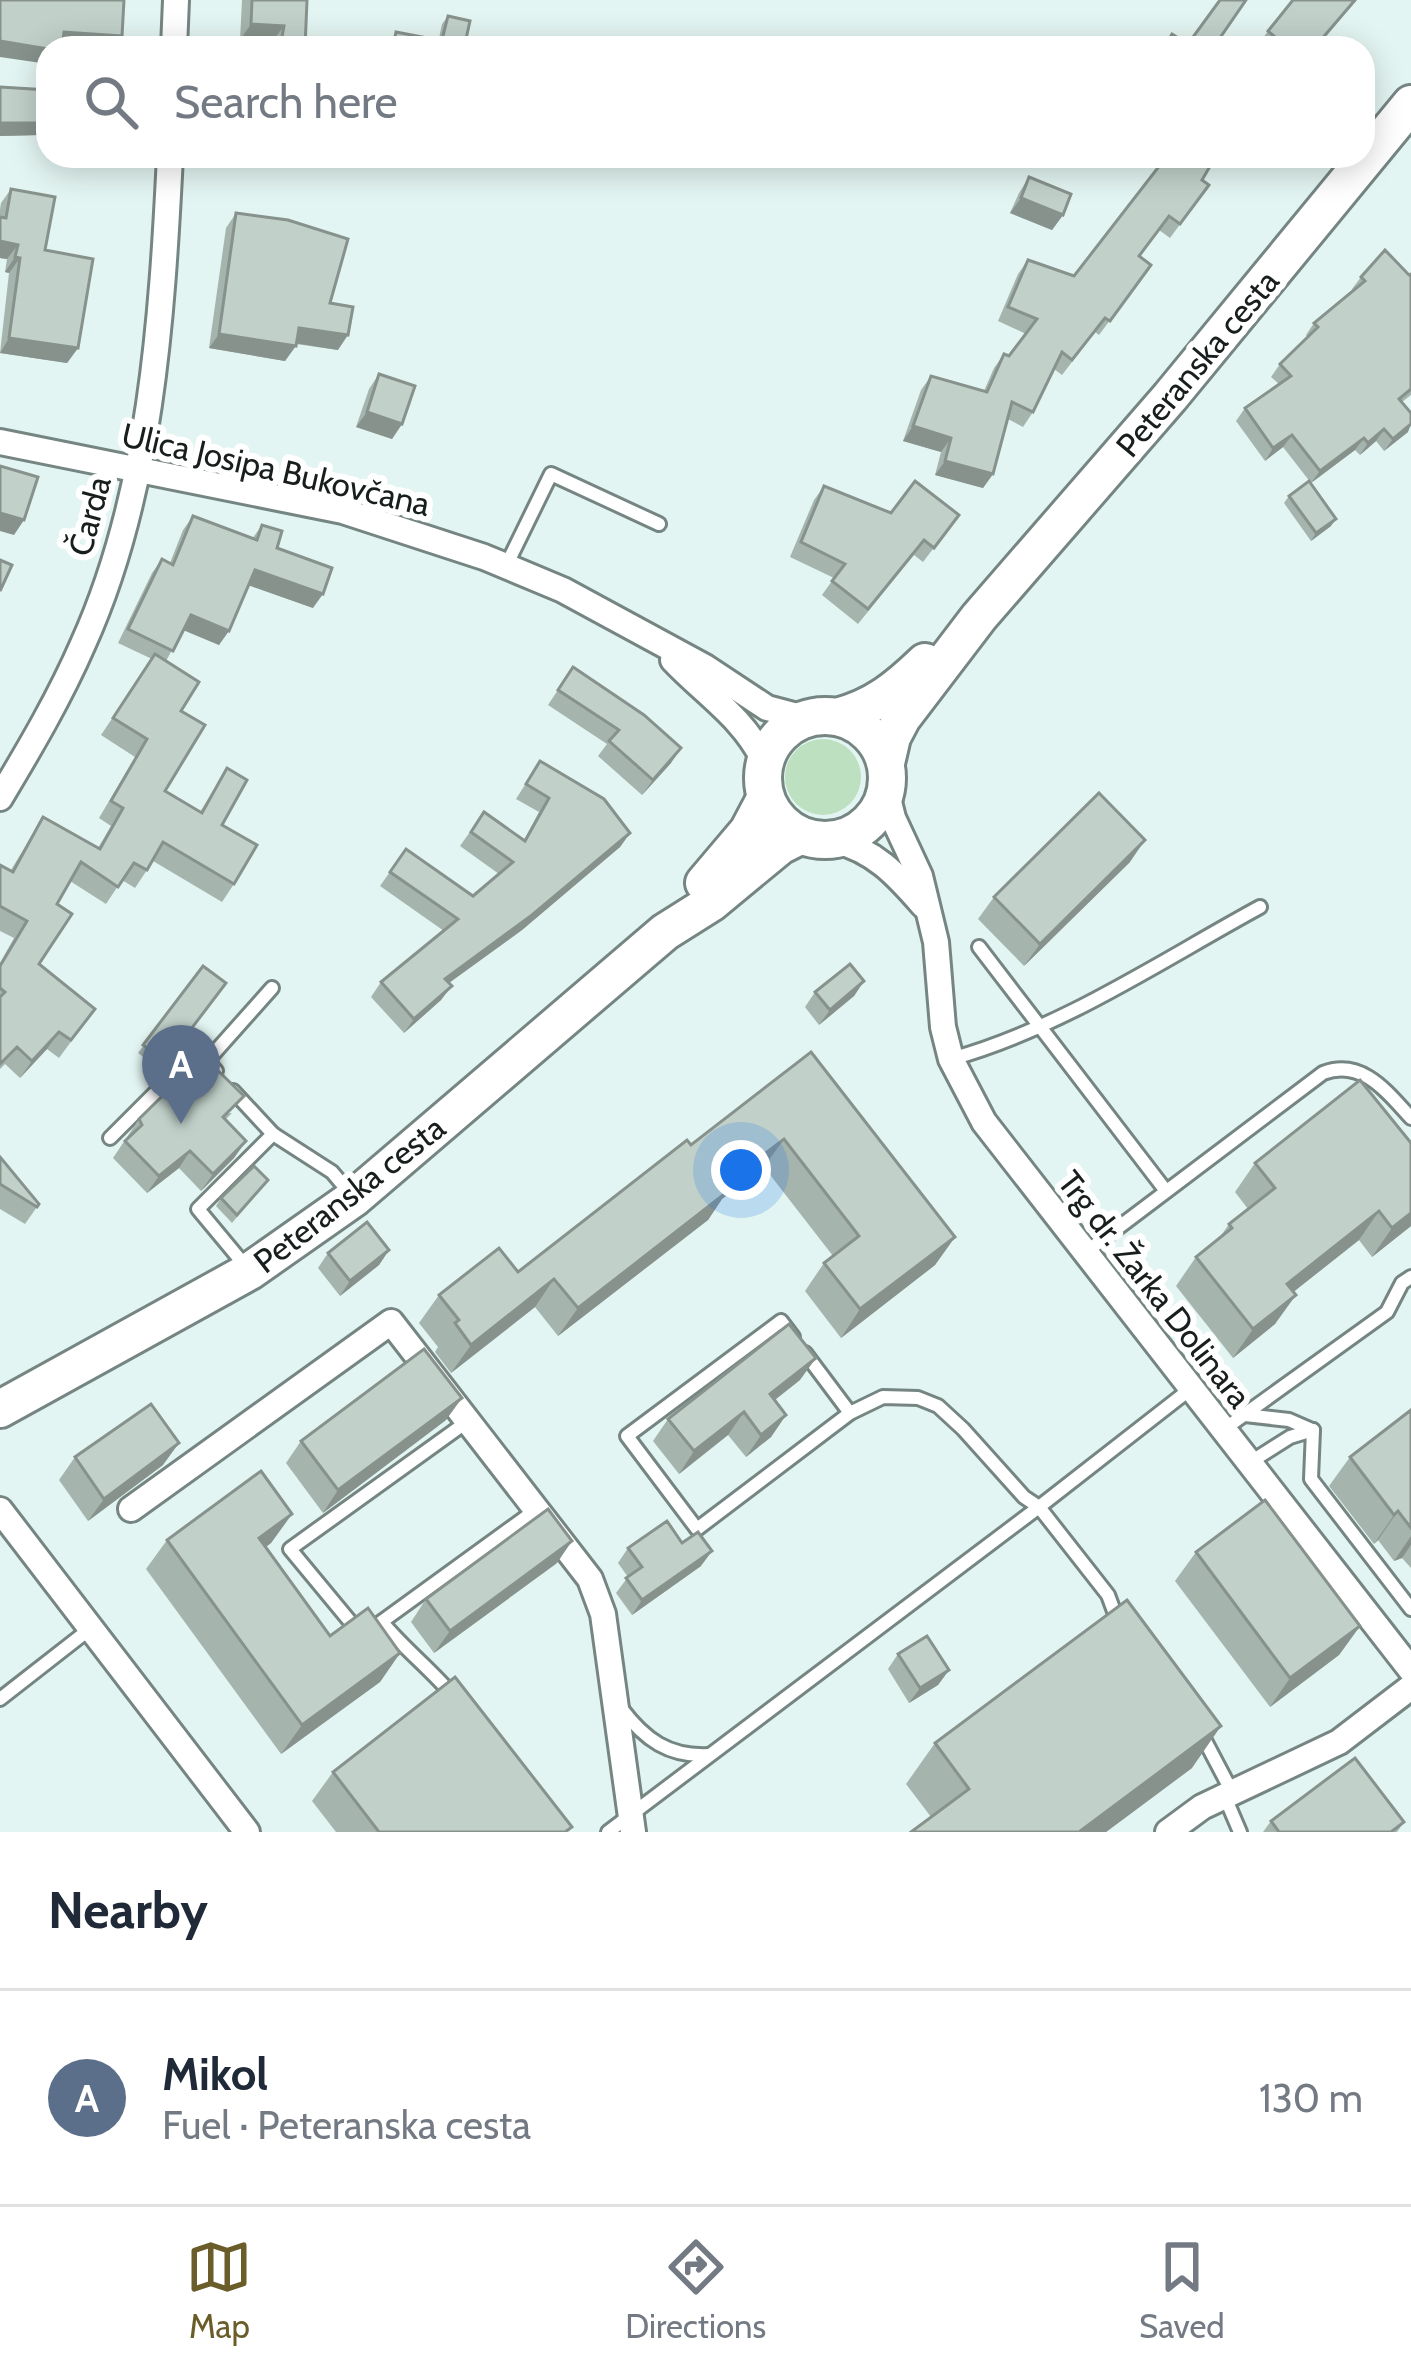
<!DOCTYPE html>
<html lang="en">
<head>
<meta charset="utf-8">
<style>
	:root { --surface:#fff; --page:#f6f6f7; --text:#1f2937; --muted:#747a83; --line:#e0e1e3; --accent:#6a5d2a }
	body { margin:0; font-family:Cabin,sans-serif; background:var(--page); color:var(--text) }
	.you { position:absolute; left:741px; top:1170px; width:42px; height:42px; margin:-30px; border:9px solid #fff; border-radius:50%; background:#1a73e8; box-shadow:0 0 0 18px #1a73e833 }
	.badge { display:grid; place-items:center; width:78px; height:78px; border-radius:50%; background:var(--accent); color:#fff; font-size:39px; font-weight:700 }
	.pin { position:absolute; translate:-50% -99px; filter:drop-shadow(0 3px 6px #0008) }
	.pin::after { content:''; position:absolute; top:63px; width:42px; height:36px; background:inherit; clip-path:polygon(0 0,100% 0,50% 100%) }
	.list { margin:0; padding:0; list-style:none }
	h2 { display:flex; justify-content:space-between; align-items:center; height:156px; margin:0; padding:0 48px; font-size:51px }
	h2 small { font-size:39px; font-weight:400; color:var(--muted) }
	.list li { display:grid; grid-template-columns:78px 1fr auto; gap:36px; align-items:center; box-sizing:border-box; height:216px; padding:0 48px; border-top:3px solid var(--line) }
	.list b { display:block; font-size:45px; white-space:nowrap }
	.list p { margin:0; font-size:39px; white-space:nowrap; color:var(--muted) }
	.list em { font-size:39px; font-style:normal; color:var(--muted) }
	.icon { flex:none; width:66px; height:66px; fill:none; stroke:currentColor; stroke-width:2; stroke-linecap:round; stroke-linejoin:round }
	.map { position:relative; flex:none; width:1411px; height:1832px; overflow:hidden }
	.search { position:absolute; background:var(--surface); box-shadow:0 6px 30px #0003; left:36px; right:36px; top:36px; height:132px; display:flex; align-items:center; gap:30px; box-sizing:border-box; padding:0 42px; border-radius:36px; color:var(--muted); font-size:45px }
	.sheet { height:372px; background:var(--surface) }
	nav { display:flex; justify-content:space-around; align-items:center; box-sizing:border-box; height:168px; border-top:3px solid var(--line); background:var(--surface); font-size:33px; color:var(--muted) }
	nav a { display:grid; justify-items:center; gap:6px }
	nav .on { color:var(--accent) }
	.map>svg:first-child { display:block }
	.green { fill:#bde0c1 }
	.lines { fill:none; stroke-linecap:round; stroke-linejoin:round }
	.lane-casing { stroke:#758582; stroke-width:18 }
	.street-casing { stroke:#758582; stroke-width:30 }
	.secondary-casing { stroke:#758582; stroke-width:42 }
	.lane { stroke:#fff; stroke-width:12 }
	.street { stroke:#fff; stroke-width:24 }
	.secondary { stroke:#fff; stroke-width:36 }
	.wall { fill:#a6b4ae }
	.shaded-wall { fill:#87928d }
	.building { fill:#c1d1ca; stroke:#87928d; stroke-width:3 }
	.labels { text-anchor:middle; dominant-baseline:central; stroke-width:12; stroke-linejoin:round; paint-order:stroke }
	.street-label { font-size:33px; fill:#181e1d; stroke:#fff }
</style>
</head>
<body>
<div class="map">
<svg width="1411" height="1832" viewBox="0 0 1411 1832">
	<rect width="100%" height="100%" fill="#e3f5f2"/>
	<circle class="green" cx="823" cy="777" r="38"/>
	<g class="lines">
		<defs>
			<g id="lane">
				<polyline points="506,566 551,474 659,524"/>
				<polyline points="979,947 1166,1191"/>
				<path d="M 951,1059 C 1062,1028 1159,962 1260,907"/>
				<polyline points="216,1071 207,1061 272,988"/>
				<polyline points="233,1091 273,1134"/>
				<polyline points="110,1138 197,1051 207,1061"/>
				<path d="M 1086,1252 L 1323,1073 C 1362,1058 1387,1092 1411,1118"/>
				<polyline points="247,1268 198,1209 273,1134 332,1172 353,1197"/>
				<polyline points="793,1337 781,1321 627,1436 697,1529 850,1413 883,1397 918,1398 938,1406 963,1429 1024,1497 1039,1507 1108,1595 1118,1622"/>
				<polyline points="805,1353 850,1413"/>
				<polyline points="1245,1415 1289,1420 1312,1430"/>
				<polyline points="468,1421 290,1549 362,1636 537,1509"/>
				<polyline points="1223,1430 1387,1312 1402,1283 1411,1277"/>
				<polyline points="1313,1430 1311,1479 1411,1609"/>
				<polyline points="1249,1463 1290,1437 1313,1430"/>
				<path d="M 382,1622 C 405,1650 432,1670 455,1698"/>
				<polyline points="0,1699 91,1628"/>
				<path d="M 621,1708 C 645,1740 669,1757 709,1755"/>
				<polyline points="1202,1735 1232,1792"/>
				<polyline points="1225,1797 1240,1832"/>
				<polyline points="608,1832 1039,1507 1189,1390"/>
			</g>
			<g id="street">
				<polyline points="174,48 176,0"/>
				<polyline points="0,442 343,511 484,557 563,590 705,667 767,708 805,718"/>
				<path d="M 673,660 C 705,694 744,718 764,761"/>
				<polyline points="886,790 893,818 920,876 936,942 943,1027 951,1059 984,1122 1411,1670"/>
				<path d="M 0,798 C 30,748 60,697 83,644 C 151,494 162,318 170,156"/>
				<path d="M 834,840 C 875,851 896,874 923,905"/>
				<polyline points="131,1509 391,1322 590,1579 603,1614 633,1832"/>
				<polyline points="0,1510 247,1832"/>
				<polyline points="1168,1832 1202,1807 1339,1742 1411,1687"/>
			</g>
			<g id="secondary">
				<circle cx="825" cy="778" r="62"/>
				<path d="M 837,717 C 875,707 898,688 925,662"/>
				<polyline points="886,763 892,737 902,718 979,617 1170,397 1411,104"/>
				<polyline points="704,883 748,831 765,799"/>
				<polyline points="0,1409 250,1271 354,1198 665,932 711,903 780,846 800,836"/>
			</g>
		</defs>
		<use href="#lane" class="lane-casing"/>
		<use href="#street" class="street-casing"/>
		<use href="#secondary" class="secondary-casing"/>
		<use href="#lane" class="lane"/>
		<use href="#street" class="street"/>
		<use href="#secondary" class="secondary"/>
	</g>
	<g class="wall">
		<polygon points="242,0 307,0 305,48 272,48 272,42 240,40"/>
		<polygon points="1357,0 1316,48 1261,48 1258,45 1268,31"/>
		<polygon points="448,16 464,48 437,48 442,24"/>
		<polygon points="396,32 425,48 385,48"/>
		<polygon points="0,87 48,90 48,143 40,143 41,135 0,136"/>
		<polygon points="1029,177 1063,215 1052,230 1010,213 1019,193"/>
		<polygon points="1202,180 1209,185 1170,238 1159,230 1139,257 1151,265 1099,335 1095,332 1062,375 1054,369 1033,412 1023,427 1008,419 993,474 983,488 935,475 941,452 903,441 921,390 931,376 984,391 994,368 1004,354 1009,356 1026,334 998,321 1018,274 1028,260 1074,276"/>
		<polygon points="11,189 45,250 78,348 67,363 0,353 9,273 5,272 7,259 0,258 0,209 1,203"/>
		<polygon points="236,213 330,303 338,350 296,344 285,361 209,348 226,228"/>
		<polygon points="1411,274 1411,395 1402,402 1408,432 1384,451 1376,441 1360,455 1355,450 1311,483 1283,447 1265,461 1236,421 1245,408 1279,384 1271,377 1280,364 1307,337 1306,335 1314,323 1354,291 1352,289 1361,277"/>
		<polygon points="379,374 402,424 392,439 356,427 369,389"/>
		<polygon points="824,486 891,513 959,515 923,562 914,555 858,624 822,595 834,578 790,557 814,500"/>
		<polygon points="1289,496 1331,526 1311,541 1284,503"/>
		<polygon points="193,516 252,539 262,525 313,608 249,585 219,645 183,630 166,661 181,711 165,791 200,812 227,768 222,825 234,884 222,902 153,861 135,888 122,880 106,904 70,881 57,904 39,964 95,1009 59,1058 47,1049 20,1078 5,1064 0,1069 0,963 14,938 0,931 0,865 11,870 43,817 98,848 111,826 99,818 135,757 101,735 152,659 118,643 152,573 162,559 170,563 183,530"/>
		<polygon points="573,667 671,763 642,795 598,756 607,744 548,705"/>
		<polygon points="540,761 630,833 620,847 522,930 449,983 441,1000 404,1033 371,997 381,982 444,931 380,886 406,849 473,896 499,874 460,846 484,812 524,840 539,812 516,799"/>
		<polygon points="1130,862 1024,966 978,919 994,897"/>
		<polygon points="203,966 226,983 161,1070 138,1053"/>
		<polygon points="864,981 854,996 819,1025 805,1007 815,992"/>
		<polygon points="811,1052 955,1237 935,1265 841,1338 805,1291 824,1263 833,1256 764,1167 722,1199 708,1220 558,1336 535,1307 451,1373 435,1352 438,1347 419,1323 439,1295 518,1272 691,1145"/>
		<polygon points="1360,1080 1411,1226 1372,1257 1359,1240 1293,1292 1275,1324 1233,1358 1176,1286 1196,1257 1218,1240 1229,1224 1248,1209 1235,1192 1255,1163"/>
		<polygon points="232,1113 225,1120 246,1141 234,1158 201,1191 179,1168 147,1193 113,1158 139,1119"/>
		<polygon points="0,1157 39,1204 25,1224 0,1209"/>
		<polygon points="268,1180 232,1223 216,1206 221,1198"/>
		<polygon points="389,1250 379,1265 340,1296 318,1268 328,1253"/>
		<polygon points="800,1380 775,1400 786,1415 771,1437 746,1457 728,1435 679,1474 653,1441 668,1419"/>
		<polygon points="1411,1410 1411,1568 1402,1558 1394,1561 1378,1540 1374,1544 1329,1486 1350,1457"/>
		<polygon points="446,1420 323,1513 286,1463 301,1441"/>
		<polygon points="75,1457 163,1465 88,1521 59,1480"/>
		<polygon points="292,1514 271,1543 266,1547 330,1636 400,1653 380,1682 281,1754 146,1569 167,1540"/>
		<polygon points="682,1543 701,1566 632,1615 616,1593 628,1577 618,1563 628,1548"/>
		<polygon points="1196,1552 1360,1626 1339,1655 1270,1707 1175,1581"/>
		<polygon points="557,1563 434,1653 411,1622 426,1599"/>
		<polygon points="898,1654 949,1670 938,1685 909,1703 888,1669"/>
		<polygon points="935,1743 1192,1768 1106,1832 911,1832 931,1817 906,1784"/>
		<polygon points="333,1772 572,1827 568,1832 336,1832 312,1801"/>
		<polygon points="1271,1821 1404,1822 1397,1832 1263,1832"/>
	</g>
	<g class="shaded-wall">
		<polygon points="251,24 284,26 272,42 240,40"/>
		<polygon points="64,32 122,36 113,48 55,46"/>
		<polygon points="0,41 48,49 48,64 0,57"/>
		<polygon points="0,123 48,123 48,125 41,135 0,136"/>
		<polygon points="1021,198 1063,215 1052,230 1010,213"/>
		<polygon points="0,241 18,245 7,259 0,258"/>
		<polygon points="15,257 20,258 9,273 5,272"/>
		<polygon points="299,328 348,335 338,350 288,342"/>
		<polygon points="219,334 296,346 285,361 209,348"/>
		<polygon points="9,338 78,348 67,363 0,353"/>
		<polygon points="367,412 402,424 392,439 356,427"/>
		<polygon points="1411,424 1408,432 1384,451 1393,439"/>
		<polygon points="913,426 951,438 941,452 903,441"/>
		<polygon points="1384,429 1376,441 1360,455 1368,443"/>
		<polygon points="1292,435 1283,447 1265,461 1273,448"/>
		<polygon points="1364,438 1355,450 1311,483 1320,471"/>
		<polygon points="945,461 993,474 983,488 935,475"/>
		<polygon points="0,513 24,520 14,535 0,531"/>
		<polygon points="1336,519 1331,526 1311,541 1316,533"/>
		<polygon points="255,570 323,594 313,608 245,584"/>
		<polygon points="191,615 229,631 219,645 181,629"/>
		<polygon points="681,748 671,763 642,795 653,780"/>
		<polygon points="630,833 620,847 522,930 435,993 445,979"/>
		<polygon points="1145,840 1130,862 1024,966 1040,944"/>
		<polygon points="864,981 854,996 819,1025 830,1010"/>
		<polygon points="452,986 441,1000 404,1033 414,1019"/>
		<polygon points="59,1032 47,1049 20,1078 32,1061"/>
		<polygon points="784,1139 764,1167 722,1199 708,1220 558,1336 578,1308 723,1186"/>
		<polygon points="246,1141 234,1158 201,1191 213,1174"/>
		<polygon points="190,1151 179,1168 147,1193 159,1176"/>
		<polygon points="1379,1211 1359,1240 1267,1313 1287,1284"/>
		<polygon points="1411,1213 1411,1226 1372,1257 1392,1228"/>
		<polygon points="955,1237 935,1265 841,1338 860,1309"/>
		<polygon points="389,1250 379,1265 340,1296 350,1281"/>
		<polygon points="554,1279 535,1307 451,1373 471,1345"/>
		<polygon points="1296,1295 1275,1324 1233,1358 1253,1329"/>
		<polygon points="816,1358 800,1380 754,1416 770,1394"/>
		<polygon points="462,1398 446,1420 323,1513 338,1490"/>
		<polygon points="744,1412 728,1435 679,1474 694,1451"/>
		<polygon points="786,1415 771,1437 746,1457 761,1435"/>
		<polygon points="179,1443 163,1465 88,1521 104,1499"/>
		<polygon points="1398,1511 1378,1540 1374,1544 1394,1515"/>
		<polygon points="292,1514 271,1543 239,1567 259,1538"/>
		<polygon points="1411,1536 1411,1545 1402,1558 1394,1561"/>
		<polygon points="572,1541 557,1563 434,1653 450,1631"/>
		<polygon points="712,1551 701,1566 632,1615 642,1600"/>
		<polygon points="1360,1626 1339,1655 1270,1707 1290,1678"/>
		<polygon points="400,1653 380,1682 281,1754 302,1725"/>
		<polygon points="949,1670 938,1685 909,1703 920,1688"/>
		<polygon points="1221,1726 1192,1768 1106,1832 1079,1832"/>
	</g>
	<g class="building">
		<polygon points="0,0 124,0 122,36 64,32 62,48 48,49 0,41"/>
		<polygon points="252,0 307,0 305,48 280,48 284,26 251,24"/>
		<polygon points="1220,0 1246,0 1213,48 1164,48 1172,34 1188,44"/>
		<polygon points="1293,0 1355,0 1314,48 1288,48 1268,31"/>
		<polygon points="448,16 470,21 464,48 440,48"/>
		<polygon points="396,32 427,38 425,48 393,48"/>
		<polygon points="0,87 48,90 48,123 0,123"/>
		<polygon points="1167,156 1216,156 1202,180 1209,185 1180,224 1169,216 1139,256 1151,265 1110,321 1105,318 1072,360 1062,352 1033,412 1012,402 993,474 945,461 951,438 913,426 931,376 987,392 1004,354 1009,356 1037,319 1008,307 1028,260 1074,276"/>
		<polygon points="1029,177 1071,194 1063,215 1021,198"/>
		<polygon points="11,189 55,197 45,250 93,259 78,348 9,338 20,258 15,257 18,245 0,241 0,217 6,218"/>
		<polygon points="236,213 288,220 348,239 330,303 353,307 348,335 299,328 296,346 219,334"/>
		<polygon points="1385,250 1409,275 1411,274 1411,389 1399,399 1411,413 1411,424 1393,439 1384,429 1368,443 1364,438 1320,471 1292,435 1273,448 1245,408 1291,376 1280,364 1318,327 1314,323 1365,281 1361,277"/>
		<polygon points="379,374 415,386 402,424 367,412"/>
		<polygon points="0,466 38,477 24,520 0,513"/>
		<polygon points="915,481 959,515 934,548 924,540 868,609 832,581 845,564 801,542 824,486 891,513"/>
		<polygon points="1309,481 1336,519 1316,533 1289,496"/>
		<polygon points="193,516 257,540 262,525 282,531 277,548 332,568 323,594 255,570 229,631 191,615 173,651 128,629 162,559 173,565"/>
		<polygon points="0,560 12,565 0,591"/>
		<polygon points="155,654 199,682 181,711 205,725 165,791 202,813 227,768 247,780 222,825 257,845 234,884 163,842 147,870 134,863 118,887 81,862 57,904 72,914 39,964 95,1009 71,1040 59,1032 32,1061 17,1047 0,1064 0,997 5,992 0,988 0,966 27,921 0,906 0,865 13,872 43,817 100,849 123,808 111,801 147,739 113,718"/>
		<polygon points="573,667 644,715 681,748 653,780 609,741 619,730 558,690"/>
		<polygon points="540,761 604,799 630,833 532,915 445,979 452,986 414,1019 381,982 458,919 390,872 406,849 473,896 513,862 471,832 484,812 525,841 549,798 526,784"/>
		<polygon points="1099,793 1145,840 1040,944 994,897"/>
		<polygon points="850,964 864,981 830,1010 815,992"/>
		<polygon points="203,966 226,983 166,1062 143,1045"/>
		<polygon points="811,1052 955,1237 860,1309 824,1263 859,1236 784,1139 723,1186 727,1192 578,1308 554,1279 471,1345 455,1323 459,1320 439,1295 499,1248 518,1272 687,1140 691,1145"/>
		<polygon points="203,1056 244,1096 223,1117 246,1141 213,1174 190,1151 159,1176 125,1141 142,1125 139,1119"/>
		<polygon points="1360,1080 1411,1143 1411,1213 1392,1228 1379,1211 1287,1284 1296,1295 1253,1329 1196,1257 1232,1228 1229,1224 1275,1188 1255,1163"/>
		<polygon points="0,1157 39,1204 37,1207 0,1184"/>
		<polygon points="254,1166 268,1180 237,1215 221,1198"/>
		<polygon points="367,1222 389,1250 350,1281 328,1253"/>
		<polygon points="789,1324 816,1358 770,1394 786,1415 761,1435 744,1412 694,1451 668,1419"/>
		<polygon points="424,1349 462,1398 338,1490 301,1441"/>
		<polygon points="151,1404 179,1443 104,1499 75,1457"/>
		<polygon points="1411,1410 1411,1528 1398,1511 1394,1515 1350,1457"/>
		<polygon points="261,1471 292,1514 259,1538 330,1636 368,1608 400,1653 302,1725 167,1540"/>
		<polygon points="1265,1500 1360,1626 1290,1678 1196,1552"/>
		<polygon points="548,1509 572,1541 450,1631 426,1599"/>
		<polygon points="667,1521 682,1543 698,1532 712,1551 642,1600 626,1578 642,1567 628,1548"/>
		<polygon points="1127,1600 1221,1726 1079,1832 911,1832 969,1789 935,1743"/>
		<polygon points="927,1636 949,1670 920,1688 898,1654"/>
		<polygon points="455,1677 572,1827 565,1832 379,1832 333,1772"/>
		<polygon points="1355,1758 1404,1822 1391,1832 1279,1832 1271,1821"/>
	</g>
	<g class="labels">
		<g class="street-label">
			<text transform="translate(1197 363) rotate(-50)">Peteranska cesta</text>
			<text transform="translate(276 469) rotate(13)">Ulica Josipa Bukovčana</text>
			<text transform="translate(89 516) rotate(-75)">Čarda</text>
			<text transform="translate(349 1194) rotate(-38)">Peteranska cesta</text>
			<text transform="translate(1155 1289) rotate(52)">Trg dr. Žarka Dolinara</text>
		</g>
	</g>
</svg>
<div class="you"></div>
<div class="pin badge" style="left:181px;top:1124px;background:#5c6f8a">A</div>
<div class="search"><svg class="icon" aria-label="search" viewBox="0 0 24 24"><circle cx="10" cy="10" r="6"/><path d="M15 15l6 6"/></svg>Search here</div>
</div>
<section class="sheet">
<h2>Nearby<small></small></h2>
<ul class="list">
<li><span class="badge" style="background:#5c6f8a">A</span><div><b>Mikol</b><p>Fuel · Peteranska cesta</p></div><em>130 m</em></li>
</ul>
</section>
<nav>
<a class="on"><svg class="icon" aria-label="map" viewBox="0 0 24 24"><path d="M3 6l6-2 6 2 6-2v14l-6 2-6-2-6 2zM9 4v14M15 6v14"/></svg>Map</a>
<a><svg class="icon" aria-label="directions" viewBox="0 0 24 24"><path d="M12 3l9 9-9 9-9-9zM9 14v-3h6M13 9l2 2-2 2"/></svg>Directions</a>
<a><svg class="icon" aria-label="saved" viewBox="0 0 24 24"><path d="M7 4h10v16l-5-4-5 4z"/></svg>Saved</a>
</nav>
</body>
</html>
